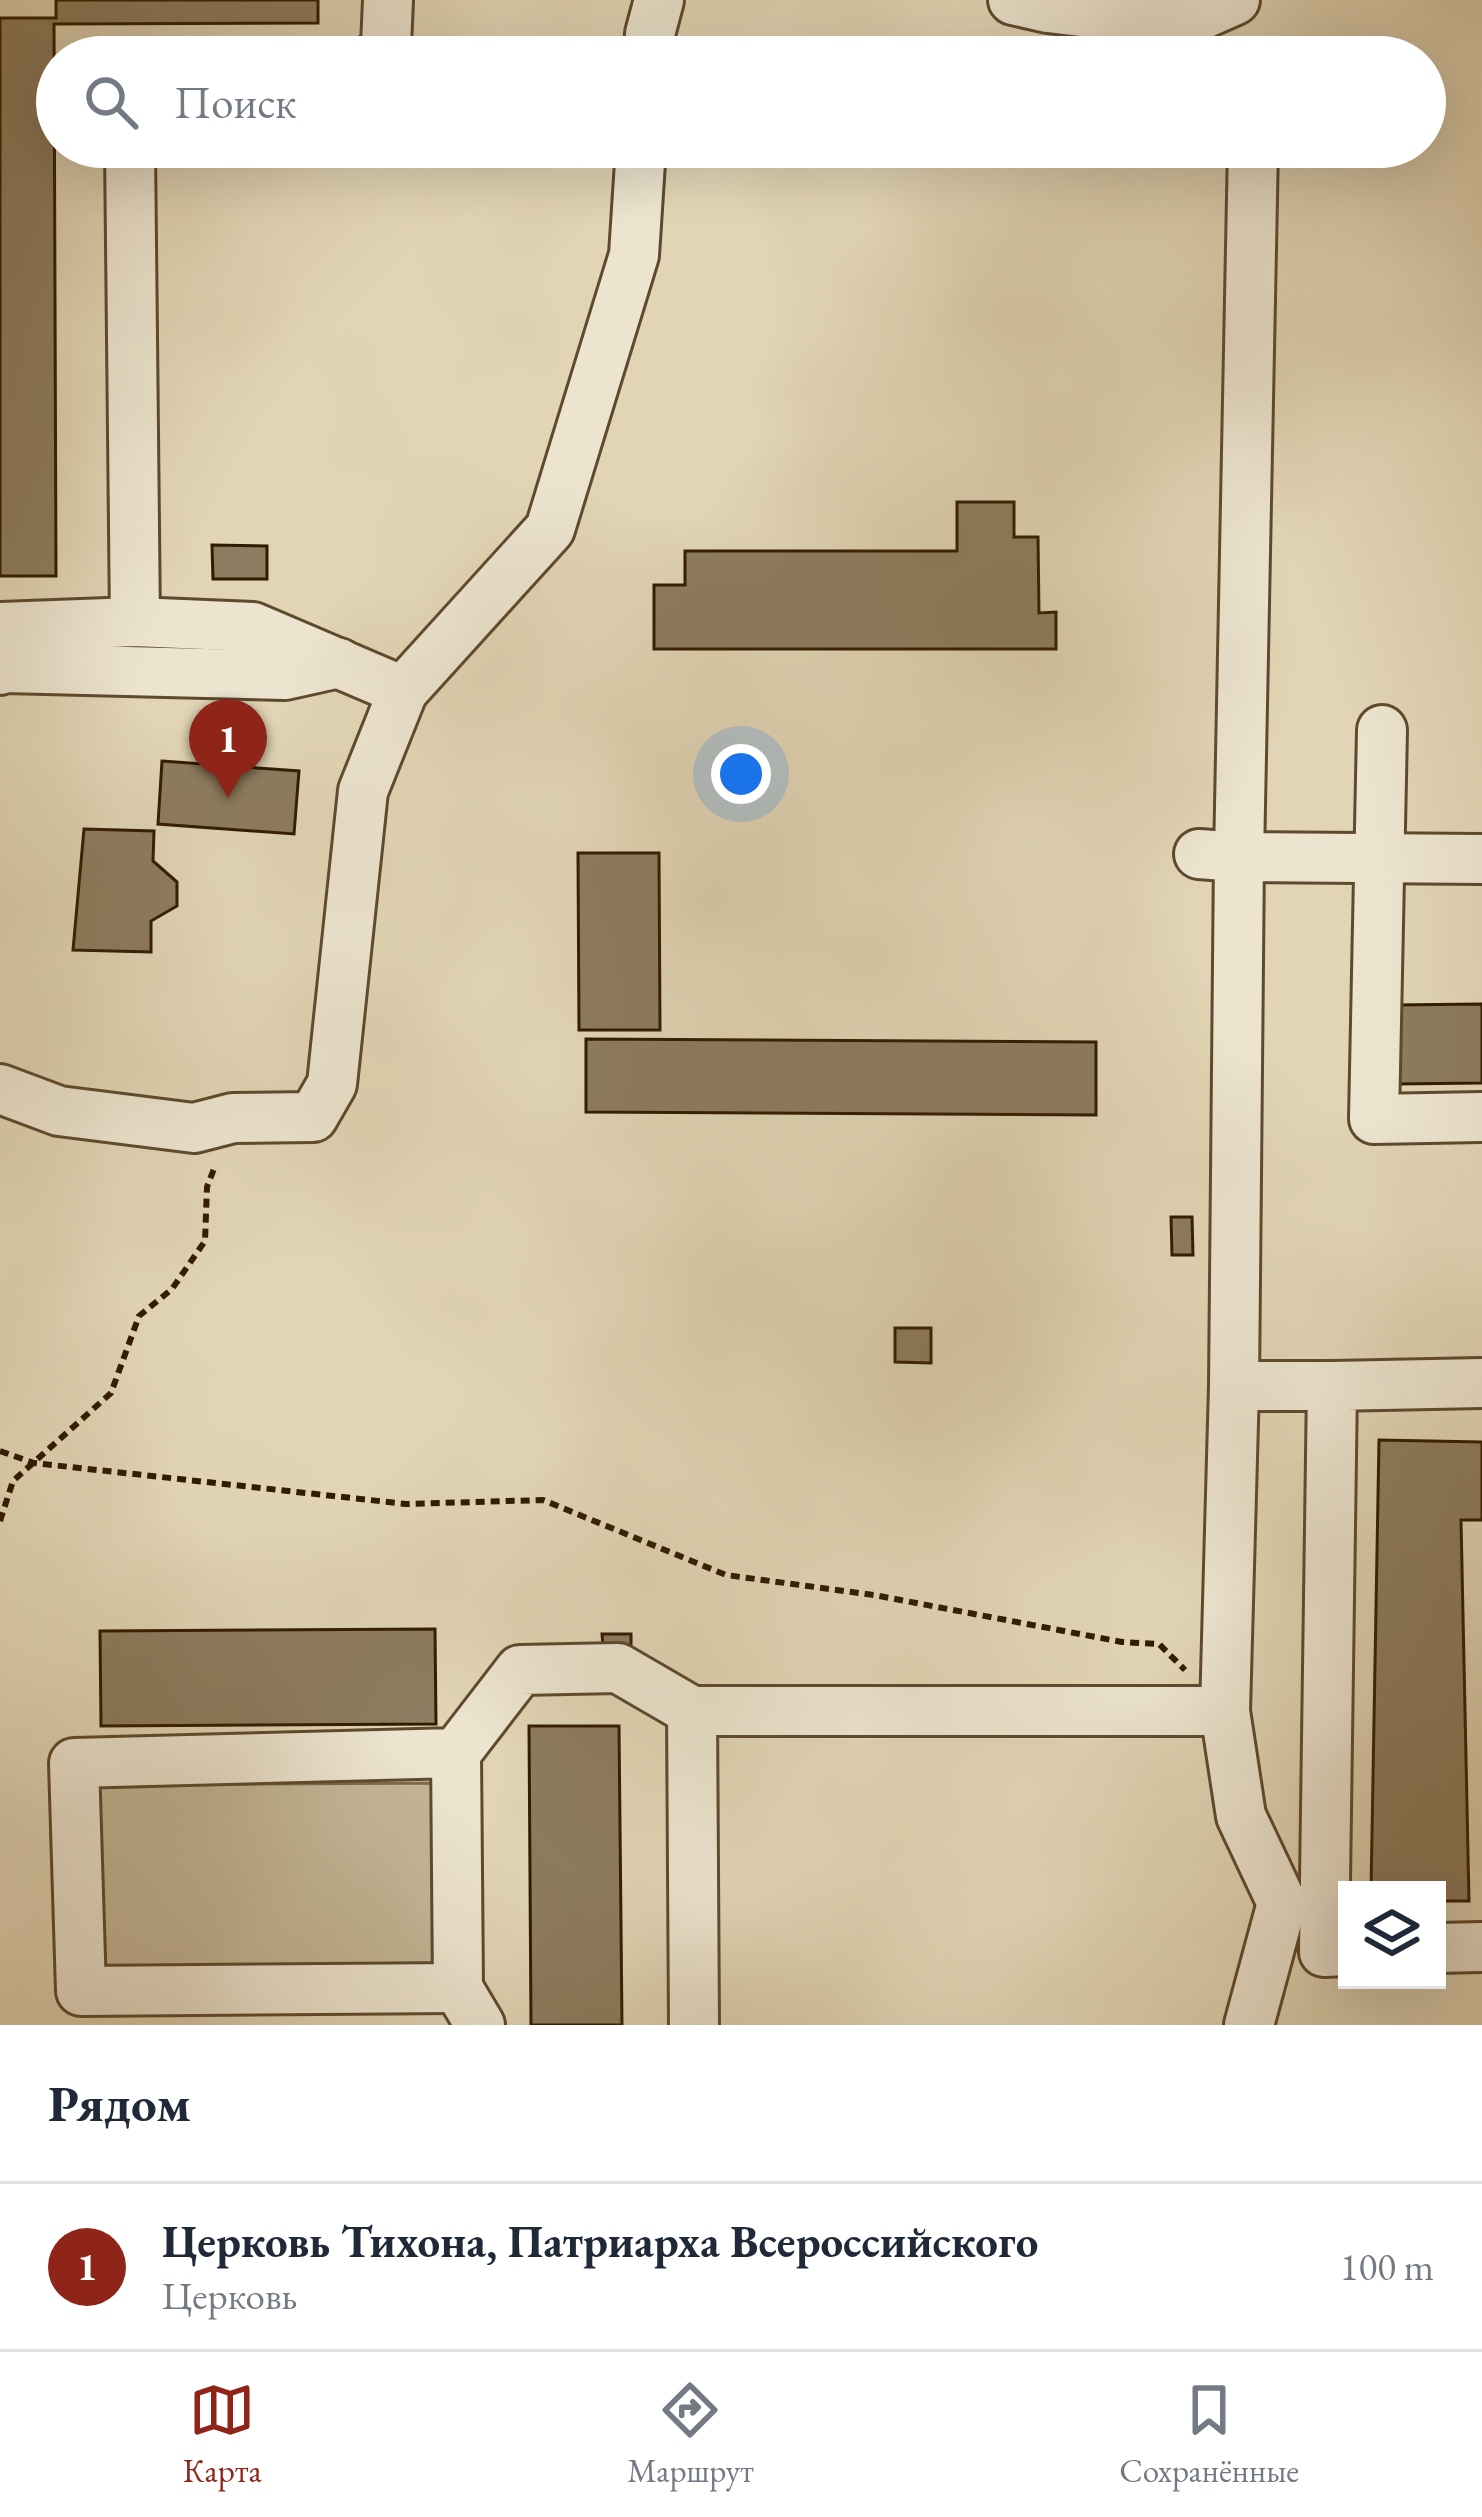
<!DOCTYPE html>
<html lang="ru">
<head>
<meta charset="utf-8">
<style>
	:root { --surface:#fff; --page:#f2f2f3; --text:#1f2937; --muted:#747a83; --line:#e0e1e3; --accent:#8f2418 }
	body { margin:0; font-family:"EB Garamond",serif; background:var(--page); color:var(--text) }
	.controls { position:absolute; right:36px; bottom:36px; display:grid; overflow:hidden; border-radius:0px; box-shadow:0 12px 48px #0002 }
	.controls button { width:108px; height:108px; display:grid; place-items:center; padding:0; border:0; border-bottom:3px solid var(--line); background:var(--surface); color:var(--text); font:60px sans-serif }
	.you { position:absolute; left:741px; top:774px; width:42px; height:42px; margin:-30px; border:9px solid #fff; border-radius:50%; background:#1a73e8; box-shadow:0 0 0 18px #1a73e833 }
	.badge { display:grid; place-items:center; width:78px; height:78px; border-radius:50%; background:var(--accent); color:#fff; font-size:39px; font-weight:700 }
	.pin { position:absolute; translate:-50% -99px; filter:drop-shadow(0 3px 6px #0008) }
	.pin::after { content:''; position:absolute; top:63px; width:42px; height:36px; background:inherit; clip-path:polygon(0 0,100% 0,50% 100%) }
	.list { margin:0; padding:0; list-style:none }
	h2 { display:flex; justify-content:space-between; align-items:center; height:156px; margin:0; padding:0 48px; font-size:51px }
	h2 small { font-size:39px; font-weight:400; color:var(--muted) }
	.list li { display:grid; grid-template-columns:78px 1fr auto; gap:36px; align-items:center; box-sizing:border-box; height:168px; padding:0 48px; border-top:3px solid var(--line) }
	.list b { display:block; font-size:45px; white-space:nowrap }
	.list p { margin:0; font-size:39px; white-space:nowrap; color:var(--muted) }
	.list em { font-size:39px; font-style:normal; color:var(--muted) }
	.icon { flex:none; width:66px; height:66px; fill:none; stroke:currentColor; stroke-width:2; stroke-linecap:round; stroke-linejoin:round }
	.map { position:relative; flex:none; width:1482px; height:2025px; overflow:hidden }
	.search { position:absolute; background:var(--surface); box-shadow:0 12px 48px #0002; left:36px; right:36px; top:36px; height:132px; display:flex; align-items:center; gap:30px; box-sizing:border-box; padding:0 42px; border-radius:66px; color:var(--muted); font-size:45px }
	.sheet { height:324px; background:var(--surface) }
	nav { display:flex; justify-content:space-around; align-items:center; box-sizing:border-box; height:168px; border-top:3px solid var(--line); background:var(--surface); font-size:33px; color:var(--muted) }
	nav a { display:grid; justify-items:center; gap:6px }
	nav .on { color:var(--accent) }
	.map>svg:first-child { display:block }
	.green { fill:#c3b696; stroke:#7a694c; stroke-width:3 }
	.building { fill:#8d7c5f; stroke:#321c01; stroke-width:3 }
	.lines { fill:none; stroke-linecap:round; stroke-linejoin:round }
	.minor-casing { stroke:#5e4a2e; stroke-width:54 }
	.path { stroke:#321c01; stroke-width:6; stroke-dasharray:9 6; stroke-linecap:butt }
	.minor { stroke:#ece4cf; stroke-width:48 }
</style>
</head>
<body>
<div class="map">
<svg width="1482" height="2025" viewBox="0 0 1482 2025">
	<rect width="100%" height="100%" fill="#e1d5b5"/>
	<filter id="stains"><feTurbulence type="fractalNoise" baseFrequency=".00167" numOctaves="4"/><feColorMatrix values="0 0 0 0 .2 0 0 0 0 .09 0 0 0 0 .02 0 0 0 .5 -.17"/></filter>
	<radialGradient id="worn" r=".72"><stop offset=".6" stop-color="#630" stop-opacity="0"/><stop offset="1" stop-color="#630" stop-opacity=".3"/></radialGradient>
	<polygon class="green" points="443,1783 444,1969 97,1971 96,1785"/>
	<g class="building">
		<polygon points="56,0 318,0 318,23 54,24 56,576 0,576 0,18 56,18"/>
		<polygon points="957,502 1014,502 1014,537 1038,537 1039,613 1056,612 1056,649 654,649 654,585 685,585 685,551 957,551"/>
		<polygon points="212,545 267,546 267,579 213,579"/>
		<polygon points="162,761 299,771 294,834 158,824"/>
		<polygon points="84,829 154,831 153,861 177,882 177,906 151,921 151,952 73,950"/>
		<polygon points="578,853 659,853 660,1030 579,1030"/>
		<polygon points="1482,1004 1482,1083 1396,1084 1395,1005"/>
		<polygon points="586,1039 1096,1042 1096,1115 586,1112"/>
		<polygon points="1171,1217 1192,1217 1193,1255 1172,1255"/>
		<polygon points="895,1328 931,1328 931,1363 895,1362"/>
		<polygon points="1379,1440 1482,1442 1482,1520 1461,1520 1469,1901 1437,1901 1437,1890 1371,1890"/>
		<polygon points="435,1629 436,1724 101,1726 100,1631"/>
		<polygon points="602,1634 631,1634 631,1646 603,1646"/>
		<polygon points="529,1726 619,1726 622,2025 531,2025"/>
	</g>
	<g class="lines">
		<defs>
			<g id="minor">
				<polyline points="1013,0 1048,8 1181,24 1235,0"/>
				<polyline points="375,57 386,46 388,0"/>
				<polyline points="648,57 650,34 659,0"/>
				<polyline points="130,147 135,622"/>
				<polyline points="0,627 135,622 253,627 403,691 550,529 634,255 641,147"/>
				<polyline points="0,670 5,668 285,675 339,663"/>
				<polyline points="1382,730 1374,1119 1482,1117"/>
				<polyline points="1199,854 1239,857 1482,859"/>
				<polyline points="0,1089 59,1111 194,1128 233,1118 313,1117 332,1084 363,791 403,691"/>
				<polyline points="1234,1386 1332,1386"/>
				<polyline points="692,1711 694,2025"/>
				<polyline points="1225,1711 1241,1816 1282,1903 1249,2025"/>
				<polyline points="456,1753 74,1763 81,1991 458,1988 456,1753 520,1670 618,1668 692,1711 1225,1711 1234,1386 1239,857 1253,147"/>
				<polyline points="1437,1948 1482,1947"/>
				<polyline points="1347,1951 1324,1952 1332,1386 1482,1383"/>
				<polyline points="458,1988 480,2025"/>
			</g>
		</defs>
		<use href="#minor" class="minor-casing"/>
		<g class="path">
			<polyline points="0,1451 34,1463 406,1504 543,1500 726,1575 874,1595 1122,1642 1159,1644 1185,1670"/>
			<polyline points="0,1521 13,1481 111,1393 139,1316 172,1289 205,1241 207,1187 215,1166"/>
		</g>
		<use href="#minor" class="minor"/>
	</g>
	<rect width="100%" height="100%" filter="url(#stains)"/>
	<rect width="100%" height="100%" fill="url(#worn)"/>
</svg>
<div class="controls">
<button><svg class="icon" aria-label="layers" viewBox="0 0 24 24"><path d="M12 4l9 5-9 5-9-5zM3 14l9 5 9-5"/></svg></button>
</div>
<div class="you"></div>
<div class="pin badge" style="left:228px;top:798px">1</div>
<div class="search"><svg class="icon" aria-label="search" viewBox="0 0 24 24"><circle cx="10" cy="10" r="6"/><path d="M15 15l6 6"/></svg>Поиск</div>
</div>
<section class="sheet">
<h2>Рядом<small></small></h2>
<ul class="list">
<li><span class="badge">1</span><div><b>Церковь Тихона, Патриарха Всероссийского</b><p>Церковь</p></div><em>100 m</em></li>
</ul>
</section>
<nav>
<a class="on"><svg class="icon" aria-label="map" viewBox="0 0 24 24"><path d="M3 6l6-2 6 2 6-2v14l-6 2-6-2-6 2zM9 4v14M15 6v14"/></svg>Карта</a>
<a><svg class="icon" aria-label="directions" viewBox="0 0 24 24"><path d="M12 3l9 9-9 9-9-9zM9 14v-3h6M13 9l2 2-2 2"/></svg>Маршрут</a>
<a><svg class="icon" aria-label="saved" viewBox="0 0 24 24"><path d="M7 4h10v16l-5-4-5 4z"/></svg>Сохранённые</a>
</nav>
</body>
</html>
